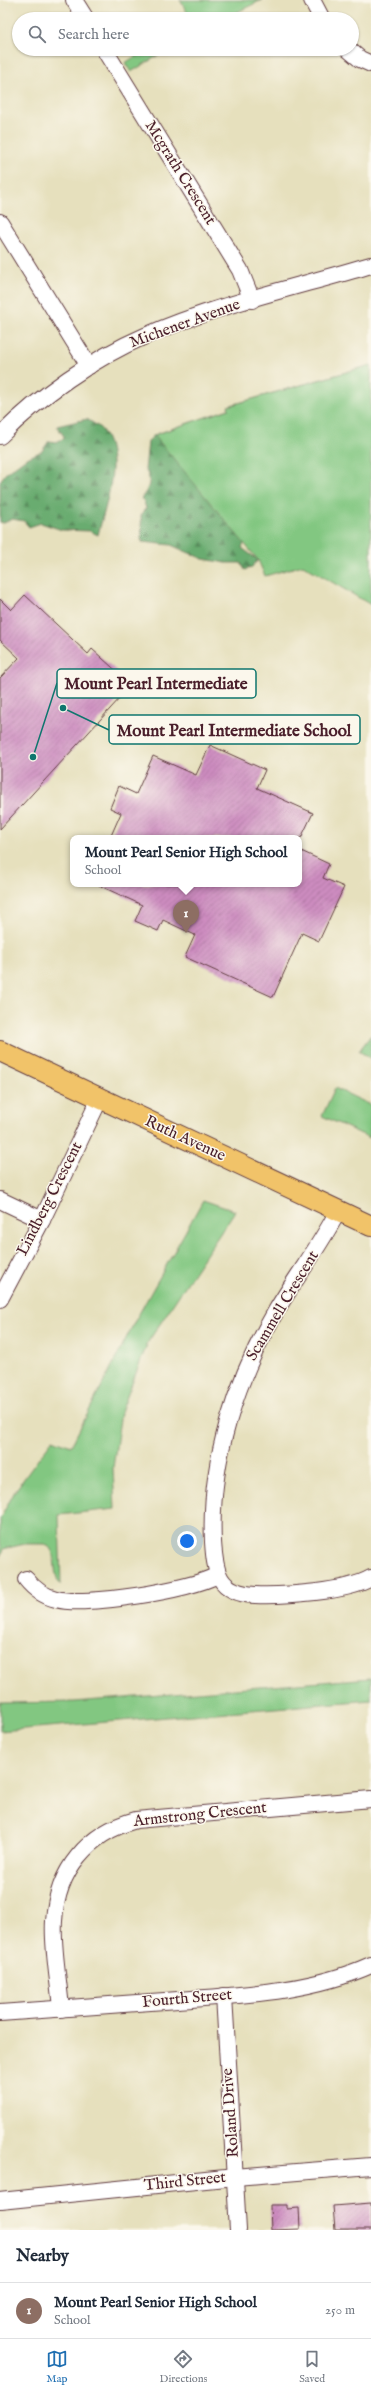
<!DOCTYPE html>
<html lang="en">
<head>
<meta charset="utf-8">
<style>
	:root { --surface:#fff; --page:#f6f6f7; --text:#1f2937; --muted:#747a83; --line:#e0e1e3; --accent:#1f6fb2 }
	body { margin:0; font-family:"IM FELL English",serif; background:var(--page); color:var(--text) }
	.you { position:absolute; left:187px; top:1541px; width:14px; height:14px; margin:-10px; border:3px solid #fff; border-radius:50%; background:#1a73e8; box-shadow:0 0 0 6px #1a73e833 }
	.badge { display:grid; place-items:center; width:26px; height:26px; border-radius:50%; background:var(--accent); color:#fff; font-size:13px; font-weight:700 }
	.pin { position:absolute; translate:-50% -33px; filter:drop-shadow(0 1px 2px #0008) }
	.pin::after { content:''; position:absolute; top:21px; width:14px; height:12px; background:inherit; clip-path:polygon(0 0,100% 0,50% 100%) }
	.popup { position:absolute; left:70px; top:835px; width:232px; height:52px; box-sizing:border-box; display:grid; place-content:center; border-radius:8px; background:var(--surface); filter:drop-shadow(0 1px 3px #0005); font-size:13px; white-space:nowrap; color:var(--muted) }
	.popup b { font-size:15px; color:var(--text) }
	.popup::after { content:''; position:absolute; left:50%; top:100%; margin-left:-8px; border:8px solid transparent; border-top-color:var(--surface) }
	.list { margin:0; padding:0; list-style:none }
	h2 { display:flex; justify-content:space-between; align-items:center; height:52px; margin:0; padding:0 16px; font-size:17px }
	h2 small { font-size:13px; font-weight:400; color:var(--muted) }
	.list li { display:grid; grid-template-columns:26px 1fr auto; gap:12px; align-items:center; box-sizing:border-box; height:56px; padding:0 16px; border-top:1px solid var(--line) }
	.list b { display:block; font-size:15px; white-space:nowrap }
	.list p { margin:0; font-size:13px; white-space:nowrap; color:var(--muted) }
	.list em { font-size:13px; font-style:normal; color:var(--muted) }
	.icon { flex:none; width:22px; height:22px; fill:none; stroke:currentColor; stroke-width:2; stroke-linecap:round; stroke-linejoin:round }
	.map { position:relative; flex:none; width:371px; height:2230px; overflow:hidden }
	.search { position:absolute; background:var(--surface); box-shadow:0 1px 3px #0004; left:12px; right:12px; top:12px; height:44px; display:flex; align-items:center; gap:10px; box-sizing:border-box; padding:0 14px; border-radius:22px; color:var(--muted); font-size:15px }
	.sheet { height:108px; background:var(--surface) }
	nav { display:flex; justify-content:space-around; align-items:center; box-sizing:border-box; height:56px; border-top:1px solid var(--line); background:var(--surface); font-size:11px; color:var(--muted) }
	nav a { display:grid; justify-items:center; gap:2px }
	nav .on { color:var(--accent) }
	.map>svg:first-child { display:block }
	.forest { fill:url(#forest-firs); stroke:#5a664d }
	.park { fill:#82c781; stroke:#667356 }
	.building { fill:url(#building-hatch) }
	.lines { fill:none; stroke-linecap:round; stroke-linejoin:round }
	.minor-casing { stroke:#613c41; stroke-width:18 }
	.major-casing { stroke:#613c41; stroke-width:22 }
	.minor { stroke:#fff; stroke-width:16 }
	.major { stroke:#f1c369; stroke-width:20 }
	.labels { text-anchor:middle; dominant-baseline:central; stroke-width:3; stroke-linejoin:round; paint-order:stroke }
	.street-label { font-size:16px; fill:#4a1f2b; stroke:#fbf7ec }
	.leader { fill:none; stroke:#0f766e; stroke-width:1.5 }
	.callout-dot { fill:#0f766e; stroke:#fbf7ec; stroke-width:1.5 }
	.callout { fill:#fbf7ec; stroke:#0f766e; stroke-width:1.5 }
	.callout-label { font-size:17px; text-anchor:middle; font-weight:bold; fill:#4a1f2b }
</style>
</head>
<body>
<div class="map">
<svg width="371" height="2230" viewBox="0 0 371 2230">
	<defs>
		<pattern id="forest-firs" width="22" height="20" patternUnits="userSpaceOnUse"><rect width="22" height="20" fill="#69ac6f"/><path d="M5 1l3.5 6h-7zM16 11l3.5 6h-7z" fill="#588b5b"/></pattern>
		<pattern id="building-hatch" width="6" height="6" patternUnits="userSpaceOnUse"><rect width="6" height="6" fill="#cd8cc0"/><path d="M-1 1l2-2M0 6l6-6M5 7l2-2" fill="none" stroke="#a8729c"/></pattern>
	</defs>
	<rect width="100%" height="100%" fill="#fbf7ec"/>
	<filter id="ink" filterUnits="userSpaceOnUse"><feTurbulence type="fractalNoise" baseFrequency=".025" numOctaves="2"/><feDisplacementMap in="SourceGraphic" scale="8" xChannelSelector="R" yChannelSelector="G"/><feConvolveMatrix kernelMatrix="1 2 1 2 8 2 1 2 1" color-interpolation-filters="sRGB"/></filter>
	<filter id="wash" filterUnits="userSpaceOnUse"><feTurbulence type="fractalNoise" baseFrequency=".012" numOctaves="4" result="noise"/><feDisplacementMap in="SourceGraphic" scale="16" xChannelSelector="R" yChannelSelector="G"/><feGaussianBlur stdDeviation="0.9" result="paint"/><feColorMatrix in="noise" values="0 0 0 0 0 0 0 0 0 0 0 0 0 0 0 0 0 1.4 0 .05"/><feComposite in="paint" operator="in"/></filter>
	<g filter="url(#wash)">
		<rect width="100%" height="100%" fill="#e6e0bd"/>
		<g class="forest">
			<path d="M 371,365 L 246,539 L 242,548 L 258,560 L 251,568 L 245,570 L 241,563 L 226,563 L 203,559 L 171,545 L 142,542 L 141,516 L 146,508 L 142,497 C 148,490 153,479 145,470 L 148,442 L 154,435 L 229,409 L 228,406 Z"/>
			<path d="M 87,419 C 91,422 99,426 102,430 C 123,460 106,503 98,535 L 90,531 L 62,530 L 41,523 L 29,527 L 24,521 L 12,519 L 4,523 L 0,522 L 0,481 L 6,473 L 25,459 L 42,451 L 49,441 L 56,442 L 65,438 L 57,426 Z"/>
		</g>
		<g class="park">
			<polygon points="180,0 262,0 223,19 191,19"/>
			<polygon points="147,49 169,49 131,72 125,63"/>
			<polygon points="371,365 371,605 303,565 265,576 258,560 154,435 229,409 228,406"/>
			<polygon points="371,1035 371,1059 359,1051"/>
			<polygon points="335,1088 371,1105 370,1138 322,1116"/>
			<path d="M 203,1200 L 235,1211 L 148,1342 L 121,1412 L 113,1468 L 115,1509 L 59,1515 L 61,1585 C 50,1573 60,1552 45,1544 L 25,1544 L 3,1549 L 0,1559 L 0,1519 L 15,1491 L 53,1439 L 71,1446 L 135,1321 Z"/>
			<polygon points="371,1678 371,1700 0,1731 0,1703 74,1702"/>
		</g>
		<g id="blocks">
			<g class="building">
				<polygon points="25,595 88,654 92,649 132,685 0,829 0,678 19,658 0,640 0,599 11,610"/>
				<polygon points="210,745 265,770 257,788 313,813 301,838 110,838 121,813 110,808 119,786 136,794 153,756 196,775"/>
				<polygon points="299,850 329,864 323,878 344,887 319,941 302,933 273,997 185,957 195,935 163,920 158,931 135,921 142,905 96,884 299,884"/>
				<polygon points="371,2203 371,2230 335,2230 333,2206"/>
				<polygon points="270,2205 287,2205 287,2209 299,2208 300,2229 271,2230"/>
			</g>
		</g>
	</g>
	<g filter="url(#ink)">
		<use href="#blocks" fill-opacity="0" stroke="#613c41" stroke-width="1"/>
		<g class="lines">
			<defs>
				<g id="minor">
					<polyline points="74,0 86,19"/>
					<polyline points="312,0 322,19"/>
					<polyline points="104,49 240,270 252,300"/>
					<polyline points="348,49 360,59 371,64"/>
					<polyline points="0,222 89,366"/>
					<path d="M 0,436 C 41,395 92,359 145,336 C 215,305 297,287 371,265"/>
					<polyline points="0,1200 42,1220"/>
					<path d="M 338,1211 C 320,1246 296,1277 276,1311 C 236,1380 209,1461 213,1542 C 215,1572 218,1593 255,1595 C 284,1596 347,1592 371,1578"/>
					<polyline points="0,1299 42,1220 100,1098"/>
					<path d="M 26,1579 C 34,1589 43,1596 56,1599 C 84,1607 192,1590 217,1575"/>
					<polyline points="224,1996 238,2230"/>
					<path d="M 61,2009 C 59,1982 52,1947 54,1921 C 57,1870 88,1833 136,1820 L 371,1799"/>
					<path d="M 0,2013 C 59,2009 119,2004 178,2000 C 243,1995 311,1992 371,1965"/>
					<polyline points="0,2201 235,2177 371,2166"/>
				</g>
				<polyline id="major" points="0,1051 371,1226"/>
			</defs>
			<use href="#minor" class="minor-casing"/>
			<use href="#major" class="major-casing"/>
			<use href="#minor" class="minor"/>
			<use href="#major" class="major"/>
		</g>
	</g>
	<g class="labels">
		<g class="street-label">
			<text transform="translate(180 173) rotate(58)">Mcgrath Crescent</text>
			<text transform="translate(185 324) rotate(-20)">Michener Avenue</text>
			<text transform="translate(185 1139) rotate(25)">Ruth Avenue</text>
			<text transform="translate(50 1199) rotate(-63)">Lindberg Crescent</text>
			<text transform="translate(283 1306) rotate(-59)">Scammell Crescent</text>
			<text transform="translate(200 1815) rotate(-6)">Armstrong Crescent</text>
			<text transform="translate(187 1999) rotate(-5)">Fourth Street</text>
			<text transform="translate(231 2113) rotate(-94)">Roland Drive</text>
			<text transform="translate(185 2182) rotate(-6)">Third Street</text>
		</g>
	</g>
	<path class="leader" d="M33 757L57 683M63 708L109 730"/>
	<g class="callout-dot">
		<circle cx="33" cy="757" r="4"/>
		<circle cx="63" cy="708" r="4"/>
	</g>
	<g class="callout">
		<rect x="57" y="669" width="199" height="29" rx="4"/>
		<rect x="109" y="715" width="251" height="29" rx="4"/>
	</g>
	<g class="callout-label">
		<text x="156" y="689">Mount Pearl Intermediate</text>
		<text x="234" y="736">Mount Pearl Intermediate School</text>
	</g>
</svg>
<div class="you"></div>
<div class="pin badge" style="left:186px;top:933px;background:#8d6e63">1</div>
<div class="popup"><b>Mount Pearl Senior High School</b>School</div>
<div class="search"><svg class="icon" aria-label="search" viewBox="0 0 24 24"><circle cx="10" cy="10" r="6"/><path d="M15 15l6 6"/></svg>Search here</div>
</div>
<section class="sheet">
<h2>Nearby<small></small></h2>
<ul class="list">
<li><span class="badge" style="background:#8d6e63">1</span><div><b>Mount Pearl Senior High School</b><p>School</p></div><em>250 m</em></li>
</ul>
</section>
<nav>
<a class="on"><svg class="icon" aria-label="map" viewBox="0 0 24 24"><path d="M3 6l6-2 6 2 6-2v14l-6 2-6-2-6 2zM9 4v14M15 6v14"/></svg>Map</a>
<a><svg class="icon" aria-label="directions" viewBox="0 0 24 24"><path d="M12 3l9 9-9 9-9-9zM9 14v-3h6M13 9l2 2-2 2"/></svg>Directions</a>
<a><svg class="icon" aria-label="saved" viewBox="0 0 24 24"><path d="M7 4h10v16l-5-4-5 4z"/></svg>Saved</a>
</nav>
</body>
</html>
